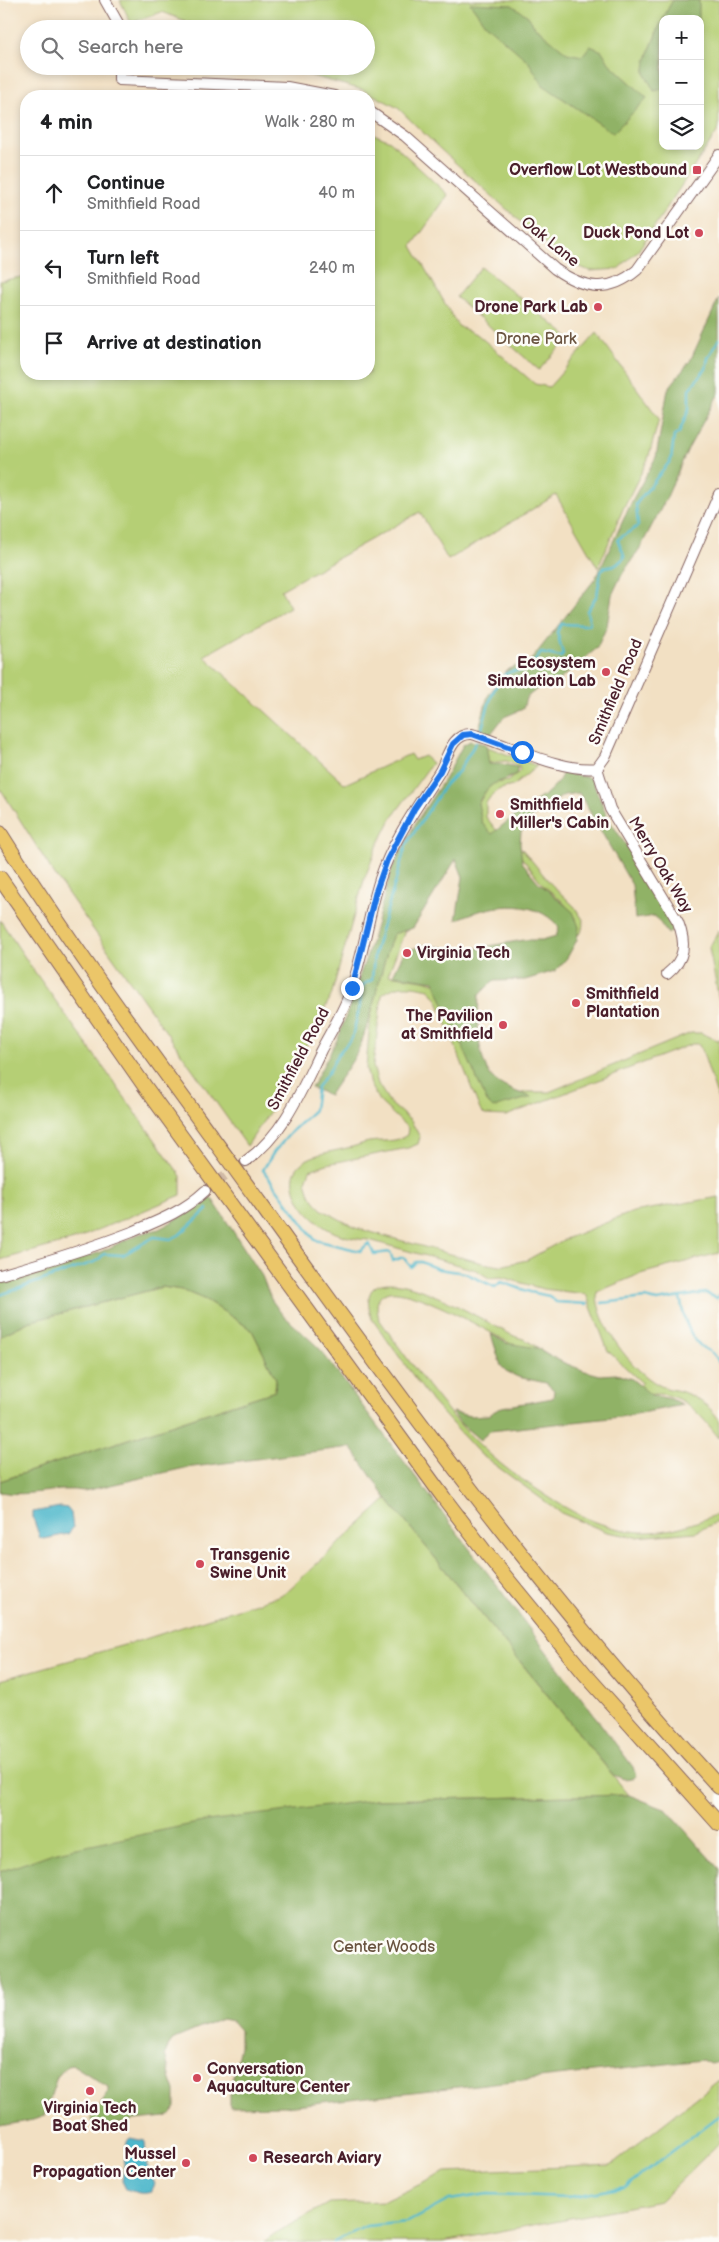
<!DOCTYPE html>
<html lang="en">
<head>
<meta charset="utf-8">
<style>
	:root { --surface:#fff; --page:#f2f2f2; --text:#202124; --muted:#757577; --line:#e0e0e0 }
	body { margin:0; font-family:"Balsamiq Sans",sans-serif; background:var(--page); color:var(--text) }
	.controls { position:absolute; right:15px; top:15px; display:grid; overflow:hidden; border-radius:10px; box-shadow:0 2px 8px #0003 }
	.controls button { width:45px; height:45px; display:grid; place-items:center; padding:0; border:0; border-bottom:1px solid var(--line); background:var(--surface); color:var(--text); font:25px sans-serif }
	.stop { position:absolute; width:15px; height:15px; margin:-11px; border:4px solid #1a73e8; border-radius:50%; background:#fff }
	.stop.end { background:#1a73e8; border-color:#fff; box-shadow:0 1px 5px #0008 }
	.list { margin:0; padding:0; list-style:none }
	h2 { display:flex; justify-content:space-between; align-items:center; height:65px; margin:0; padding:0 20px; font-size:21px }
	h2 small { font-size:16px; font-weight:400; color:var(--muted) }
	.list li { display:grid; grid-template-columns:32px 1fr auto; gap:15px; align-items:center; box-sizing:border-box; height:75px; padding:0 20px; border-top:1px solid var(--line) }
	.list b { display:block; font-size:19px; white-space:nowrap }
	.list p { margin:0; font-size:16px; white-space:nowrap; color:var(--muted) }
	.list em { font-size:16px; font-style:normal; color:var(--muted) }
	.icon { flex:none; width:28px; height:28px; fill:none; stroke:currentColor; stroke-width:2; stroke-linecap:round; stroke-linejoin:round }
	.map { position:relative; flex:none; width:719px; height:2242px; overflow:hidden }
	.search { position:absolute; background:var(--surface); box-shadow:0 2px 8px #0003; left:20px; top:20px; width:355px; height:55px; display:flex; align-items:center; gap:12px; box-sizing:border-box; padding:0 18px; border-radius:28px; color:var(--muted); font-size:19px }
	.panel { position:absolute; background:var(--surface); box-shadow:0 2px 8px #0003; left:20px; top:90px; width:355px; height:290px; border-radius:20px }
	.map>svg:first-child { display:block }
	.green { fill:#b5cf74; stroke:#807750; fill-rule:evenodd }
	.forest { fill:#90b266; stroke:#6d6848 }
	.water { fill:#4eb7cb; stroke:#4c6b7b }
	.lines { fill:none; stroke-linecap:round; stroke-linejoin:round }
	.stream { stroke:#4eb7cb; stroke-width:2.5 }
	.minor-tunnel { stroke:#d0b9a5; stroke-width:10; stroke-dasharray:10 5; stroke-linecap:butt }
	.minor-casing { stroke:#856360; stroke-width:12 }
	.highway-casing { stroke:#856360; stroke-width:16 }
	.minor { stroke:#fff; stroke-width:10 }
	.highway { stroke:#ebc669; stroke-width:14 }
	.route { stroke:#1a73e8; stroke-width:6 }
	.poi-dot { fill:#d1495b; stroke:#fdfcf7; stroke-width:2 }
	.labels { text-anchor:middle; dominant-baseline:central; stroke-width:5; stroke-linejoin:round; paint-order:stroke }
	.poi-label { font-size:16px; font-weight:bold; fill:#4a1f2b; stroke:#fdfcf7; text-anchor:end }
	.street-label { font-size:16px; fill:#4a1f2b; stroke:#fdfcf7 }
	.park-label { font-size:16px; fill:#6a5441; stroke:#fdfcf7 }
</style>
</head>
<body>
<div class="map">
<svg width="719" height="2242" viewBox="0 0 719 2242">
	<rect width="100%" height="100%" fill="#fdfcf7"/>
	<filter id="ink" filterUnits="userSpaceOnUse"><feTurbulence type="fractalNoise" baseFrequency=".02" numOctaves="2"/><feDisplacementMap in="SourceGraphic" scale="10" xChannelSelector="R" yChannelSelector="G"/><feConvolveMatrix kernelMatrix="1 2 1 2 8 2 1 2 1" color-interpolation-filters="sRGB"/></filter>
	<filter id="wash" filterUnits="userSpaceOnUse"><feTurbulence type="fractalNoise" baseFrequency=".0096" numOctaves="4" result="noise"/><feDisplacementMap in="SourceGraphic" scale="20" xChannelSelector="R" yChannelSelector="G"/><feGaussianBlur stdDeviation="1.12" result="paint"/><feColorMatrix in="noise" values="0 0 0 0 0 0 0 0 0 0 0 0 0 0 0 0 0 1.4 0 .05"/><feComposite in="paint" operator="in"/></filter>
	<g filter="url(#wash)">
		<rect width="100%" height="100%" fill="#f2e0c3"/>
		<g class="green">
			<path d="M 120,0 L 719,0 L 719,129 L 638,251 L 618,269 L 590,271 L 563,260 L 439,148 L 398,108 L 383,100 L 363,90 L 309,75 L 289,72 L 222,70 L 222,66 L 366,66 L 366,29 L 206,29 L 162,12 L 131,23 ZM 663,19 L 700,19 L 700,146 L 663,146 Z"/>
			<polygon points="369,132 390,141 448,195 412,246 458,326 478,335 535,384 549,387 597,333 659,419 648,459 623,509 598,568 556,495 448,560 420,512 281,590 290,607 204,656 345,784 410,754 414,760 424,756 432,763 391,819 376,849 364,880 331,996 284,1090 278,1091 272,1100 274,1105 247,1146 54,874 0,788 0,281 26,276 26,374 369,374"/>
			<polygon points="481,267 569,337 539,370 456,297"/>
			<path d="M 488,747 L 537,766 L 513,786 L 500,789 L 491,796 L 486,803 L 486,817 L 501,836 L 523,850 L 551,884 L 574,906 L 584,921 L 581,933 L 545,953 L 447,995 L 444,998 L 489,1101 L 495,1103 L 525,1092 L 549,1092 L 691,1033 L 701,1033 L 717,1040 L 719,1038 L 719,1102 L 702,1050 L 698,1044 L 692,1044 L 506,1116 L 485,1115 L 480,1110 L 438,1001 L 429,989 C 411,985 397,983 382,995 L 373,1066 L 378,1084 L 390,1103 L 411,1121 L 420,1137 L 418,1144 L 408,1148 L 327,1164 L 310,1170 L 306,1181 L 310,1195 L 321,1209 L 356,1228 L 482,1263 L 500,1266 L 527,1260 L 565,1239 L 633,1212 L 719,1197 L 719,1253 L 640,1274 L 597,1292 C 596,1323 632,1371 659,1385 C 667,1390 677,1389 685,1393 C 696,1397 716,1410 719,1422 C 719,1427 719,1433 719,1438 C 703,1418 685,1394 656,1394 C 646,1394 635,1398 626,1399 C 616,1401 601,1404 592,1401 C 579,1397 570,1382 559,1374 C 534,1357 411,1281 386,1293 C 374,1298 377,1310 379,1319 C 416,1371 452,1423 501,1464 C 513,1474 526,1482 538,1490 C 570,1512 603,1530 642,1532 C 669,1533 696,1523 719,1513 L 719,1521 L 696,1532 L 635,1537 L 607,1532 L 561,1513 L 480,1454 L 432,1402 L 372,1319 C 369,1310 365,1294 375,1287 C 400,1268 487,1323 512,1335 C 517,1338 524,1338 529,1342 C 542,1350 555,1359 566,1369 C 574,1376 582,1388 592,1392 C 606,1398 632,1393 642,1383 L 608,1351 L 586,1294 L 543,1289 L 501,1277 L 489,1278 L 476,1270 L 369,1240 C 351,1239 332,1234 319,1223 C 306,1213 297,1201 294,1185 C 289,1156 327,1153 347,1148 C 355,1147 362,1143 369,1142 C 382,1140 396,1143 407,1135 L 408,1128 L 379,1101 L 370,1085 L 366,1068 L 370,1021 L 380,969 L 401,912 L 417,853 L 455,795 L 473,763 L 478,749 ZM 506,761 L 519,766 L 520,771 L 508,781 L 494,783 L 487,789 L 477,806 L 478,815 L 482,825 L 498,841 L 515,849 L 544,886 L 562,901 L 576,918 L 577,928 L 574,932 L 538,950 L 472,978 L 444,986 L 424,980 L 388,975 L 403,936 L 421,868 L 439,831 L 482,764 Z"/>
			<polygon points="0,920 32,968 181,1176 181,1195 74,1240 0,1260"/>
			<polygon points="719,930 719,1000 709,948"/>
			<polygon points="162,1287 182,1290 206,1300 252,1330 276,1379 275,1391 0,1481 0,1336 28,1322"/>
			<polygon points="387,1499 629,1795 375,1800 0,1872 0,1680 142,1640 284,1594"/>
			<polygon points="719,2080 719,2143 660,2201 443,2242 264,2242 274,2234 329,2203 385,2201 446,2172 611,2165"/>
		</g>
		<g class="forest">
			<path d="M 673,0 L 699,0 L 699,19 L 663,19 L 663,89 L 654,91 C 652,86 647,79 645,73 C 643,60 665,12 673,0 Z"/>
			<polygon points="470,3 512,5 528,16 535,27 567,53 582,56 590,46 602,51 609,63 647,98 613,133 543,85 528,61 485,24"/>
			<polygon points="719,298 719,393 687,451 666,499 640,548 621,576 612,595 607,626 597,648 558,681 542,685 526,698 523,709 504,717 490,735 478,732 488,696 507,670 531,660 595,579 603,563 633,499 656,457 668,389 690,361"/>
			<path d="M 470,741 L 486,744 L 489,764 L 501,764 L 518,767 L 516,774 C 494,787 493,777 478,803 L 482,823 L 492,834 C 502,826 512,817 523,810 C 539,798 554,792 563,773 L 591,778 L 608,818 L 657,892 L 675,928 L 668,934 L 655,916 L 635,919 L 632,885 L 579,793 L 564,795 L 531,818 L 521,832 L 520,844 L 522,862 L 538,882 L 573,912 L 579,927 L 577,940 L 567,958 L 555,971 L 525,980 L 493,981 L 479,995 C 478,1019 475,1063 496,1081 C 506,1089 520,1093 532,1097 L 493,1108 L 487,1102 L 434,981 L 393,975 L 404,952 L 423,945 L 466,950 L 524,940 L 542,940 L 556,936 L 559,927 C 534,896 487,905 456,920 L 463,877 L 456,859 L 413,928 L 393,934 C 380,971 374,1010 360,1046 C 353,1063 339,1079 329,1095 L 311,1088 L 339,1036 L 371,943 L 392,868 L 416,822 L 445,778 L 463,745 Z"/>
			<path d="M 211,1197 L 262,1276 L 271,1299 L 281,1313 L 319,1348 L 633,1767 L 636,1776 L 634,1778 L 624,1779 L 613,1775 L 387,1499 L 351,1447 L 185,1468 L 84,1491 C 56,1486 29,1498 0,1492 L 0,1481 L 275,1391 L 276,1379 L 252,1330 L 206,1300 L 182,1290 L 162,1287 L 28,1322 L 0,1336 L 0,1281 L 53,1267 L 98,1253 L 139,1234 L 159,1229 L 199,1207 Z"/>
			<polygon points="491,1334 506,1343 537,1348 562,1362 585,1371 600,1375 616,1374 632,1379 651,1395 671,1399 683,1405 620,1417 490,1431 480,1440 461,1424 452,1412 470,1416 488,1415 502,1407 553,1398 554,1390 546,1383 518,1377 506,1371 501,1366"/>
			<polygon points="629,1795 667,1810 719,1869 719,2062 710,2064 702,2060 286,2106 230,2107 230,2093 240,2046 240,2030 232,2021 222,2019 174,2039 168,2047 165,2054 171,2080 175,2091 175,2107 172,2114 166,2117 134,2120 109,2126 94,2124 91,2120 108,2092 108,2087 73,2065 67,2066 57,2077 44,2116 33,2120 0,2126 0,1872 53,1853 207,1821 375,1800"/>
		</g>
		<g class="water">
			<polygon points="60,1507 67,1508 71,1513 73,1528 68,1534 44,1539 40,1538 33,1518 33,1512"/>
			<path d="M 130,2138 L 145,2141 L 147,2168 L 155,2184 L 151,2192 C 142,2195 134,2192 126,2189 L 122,2181 L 127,2141 Z"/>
		</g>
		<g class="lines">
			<g class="stream">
				<path d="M 481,731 C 486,717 493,676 510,672 C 516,670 523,671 529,669 L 541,653 L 561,657 L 563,654 L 557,632 L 561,624 L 586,625 L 590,623 L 587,611 L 597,595 L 601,571 L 605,567 L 616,565 L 624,558 C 625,551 618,546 618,539 L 638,526 L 636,504 L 671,460 L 674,436 L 679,433 L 689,409 L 689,389 L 706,369 L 708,358 L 719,339"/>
				<polyline points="476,742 459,771 445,785 406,845 374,955 372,980 364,984 361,991 360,1005 352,1038 338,1054 328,1073 317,1087 314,1110 292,1131 274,1152 263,1170 315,1240 360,1251 369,1243 374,1254 390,1252 393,1261 403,1257 411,1267 416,1262 421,1262 438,1269 465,1273 495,1287 501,1282 530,1292 549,1296 556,1302 587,1304"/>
				<polyline points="0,1295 97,1261 104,1254 123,1255 154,1237 171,1239 179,1235 208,1209"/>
				<path d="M 680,1297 C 683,1313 686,1329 697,1342 C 704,1352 714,1349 719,1363"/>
				<polyline points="602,1303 645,1298 657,1301 705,1293 717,1298 719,1295"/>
				<polyline points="334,2242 366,2226 408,2222 449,2200 489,2194 569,2197 625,2187 719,2116"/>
			</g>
		</g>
	</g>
	<g filter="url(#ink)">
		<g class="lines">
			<polyline class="minor-tunnel" points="205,1191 246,1161"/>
			<defs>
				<g id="minor">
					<polyline points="105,0 118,23 119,29"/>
					<polyline points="119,66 119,80 287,87 334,96"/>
					<path d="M 369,111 L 405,136 L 555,269 C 584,289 609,294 637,270 L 719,155"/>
					<path d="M 597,768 L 610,809 L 678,922 C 686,943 686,959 667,974"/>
					<path d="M 246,1161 C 284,1134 301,1091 321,1050 C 330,1033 340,1017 347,1000 C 363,961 367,919 380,879 C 393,839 418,806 440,771 C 448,756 452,733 472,734 C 507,744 562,773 597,768 L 605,757 L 719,494"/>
					<path d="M 0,1275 C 45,1262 88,1249 132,1232 C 158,1221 184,1211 205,1191"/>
				</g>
				<g id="highway">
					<path d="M 0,833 C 80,960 171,1080 259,1202 C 404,1404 551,1604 719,1787"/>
					<polyline points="0,878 146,1088 444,1498 486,1553 585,1674 719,1824"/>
				</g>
			</defs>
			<use href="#minor" class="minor-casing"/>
			<use href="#highway" class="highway-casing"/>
			<use href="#minor" class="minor"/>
			<use href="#highway" class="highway"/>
		</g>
	</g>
	<g class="lines" filter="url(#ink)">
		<polyline class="route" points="352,988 376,891 387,860 414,809 440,771 453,744 463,735 472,734 522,752"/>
	</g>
	<g class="poi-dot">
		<rect x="692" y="165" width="10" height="10" rx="2.5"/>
		<circle cx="699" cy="233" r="5"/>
		<circle cx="598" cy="307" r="5"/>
		<circle cx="606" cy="672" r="5"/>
		<circle cx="500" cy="814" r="5"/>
		<circle cx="407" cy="953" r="5"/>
		<circle cx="576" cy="1003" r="5"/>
		<circle cx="503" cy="1025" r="5"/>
		<circle cx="200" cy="1564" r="5"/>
		<circle cx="197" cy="2078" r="5"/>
		<circle cx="90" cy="2091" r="5"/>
		<circle cx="253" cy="2158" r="5"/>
		<circle cx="186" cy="2163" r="5"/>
	</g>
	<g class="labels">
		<g class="poi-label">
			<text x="687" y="170">Overflow Lot Westbound</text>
			<text x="689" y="233">Duck Pond Lot</text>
			<text x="588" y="307">Drone Park Lab</text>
			<text x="596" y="663">Ecosystem<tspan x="596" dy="18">Simulation Lab</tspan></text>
			<text x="510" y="805" text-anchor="start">Smithfield<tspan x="510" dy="18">Miller's Cabin</tspan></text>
			<text x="417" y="953" text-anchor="start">Virginia Tech</text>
			<text x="586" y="994" text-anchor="start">Smithfield<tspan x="586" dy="18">Plantation</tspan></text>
			<text x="493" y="1016">The Pavilion<tspan x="493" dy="18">at Smithfield</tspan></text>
			<text x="210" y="1555" text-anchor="start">Transgenic<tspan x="210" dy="18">Swine Unit</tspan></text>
			<text x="207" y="2069" text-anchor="start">Conversation<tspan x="207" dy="18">Aquaculture Center</tspan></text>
			<text x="90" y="2108" text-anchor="middle">Virginia Tech<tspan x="90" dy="18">Boat Shed</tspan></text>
			<text x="176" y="2154">Mussel<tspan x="176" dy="18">Propagation Center</tspan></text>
			<text x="263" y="2158" text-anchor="start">Research Aviary</text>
		</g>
		<g class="street-label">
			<text transform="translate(550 242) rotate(39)">Oak Lane</text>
			<text transform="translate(616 692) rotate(-67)">Smithfield Road</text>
			<text transform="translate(660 865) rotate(59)">Merry Oak Way</text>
			<text transform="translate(299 1059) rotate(-62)">Smithfield Road</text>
		</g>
		<g class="park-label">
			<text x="536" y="339">Drone Park</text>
			<text x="384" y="1947">Center Woods</text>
		</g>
	</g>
</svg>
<div class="controls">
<button>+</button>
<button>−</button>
<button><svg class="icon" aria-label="layers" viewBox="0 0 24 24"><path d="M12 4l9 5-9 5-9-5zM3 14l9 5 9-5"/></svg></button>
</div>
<div class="stop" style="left:522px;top:752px"></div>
<div class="stop end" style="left:352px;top:988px"></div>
<div class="search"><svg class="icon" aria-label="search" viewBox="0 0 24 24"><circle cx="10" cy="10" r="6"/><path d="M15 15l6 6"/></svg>Search here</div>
<section class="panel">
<h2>4 min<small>Walk · 280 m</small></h2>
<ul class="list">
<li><svg class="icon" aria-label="ahead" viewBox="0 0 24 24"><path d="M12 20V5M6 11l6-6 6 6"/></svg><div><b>Continue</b><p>Smithfield Road</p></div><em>40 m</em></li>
<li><svg class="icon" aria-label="left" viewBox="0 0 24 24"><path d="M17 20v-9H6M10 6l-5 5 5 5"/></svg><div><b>Turn left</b><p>Smithfield Road</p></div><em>240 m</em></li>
<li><svg class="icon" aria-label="arrive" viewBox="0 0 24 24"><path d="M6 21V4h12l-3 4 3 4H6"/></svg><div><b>Arrive at destination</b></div></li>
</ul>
</section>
</div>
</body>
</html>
